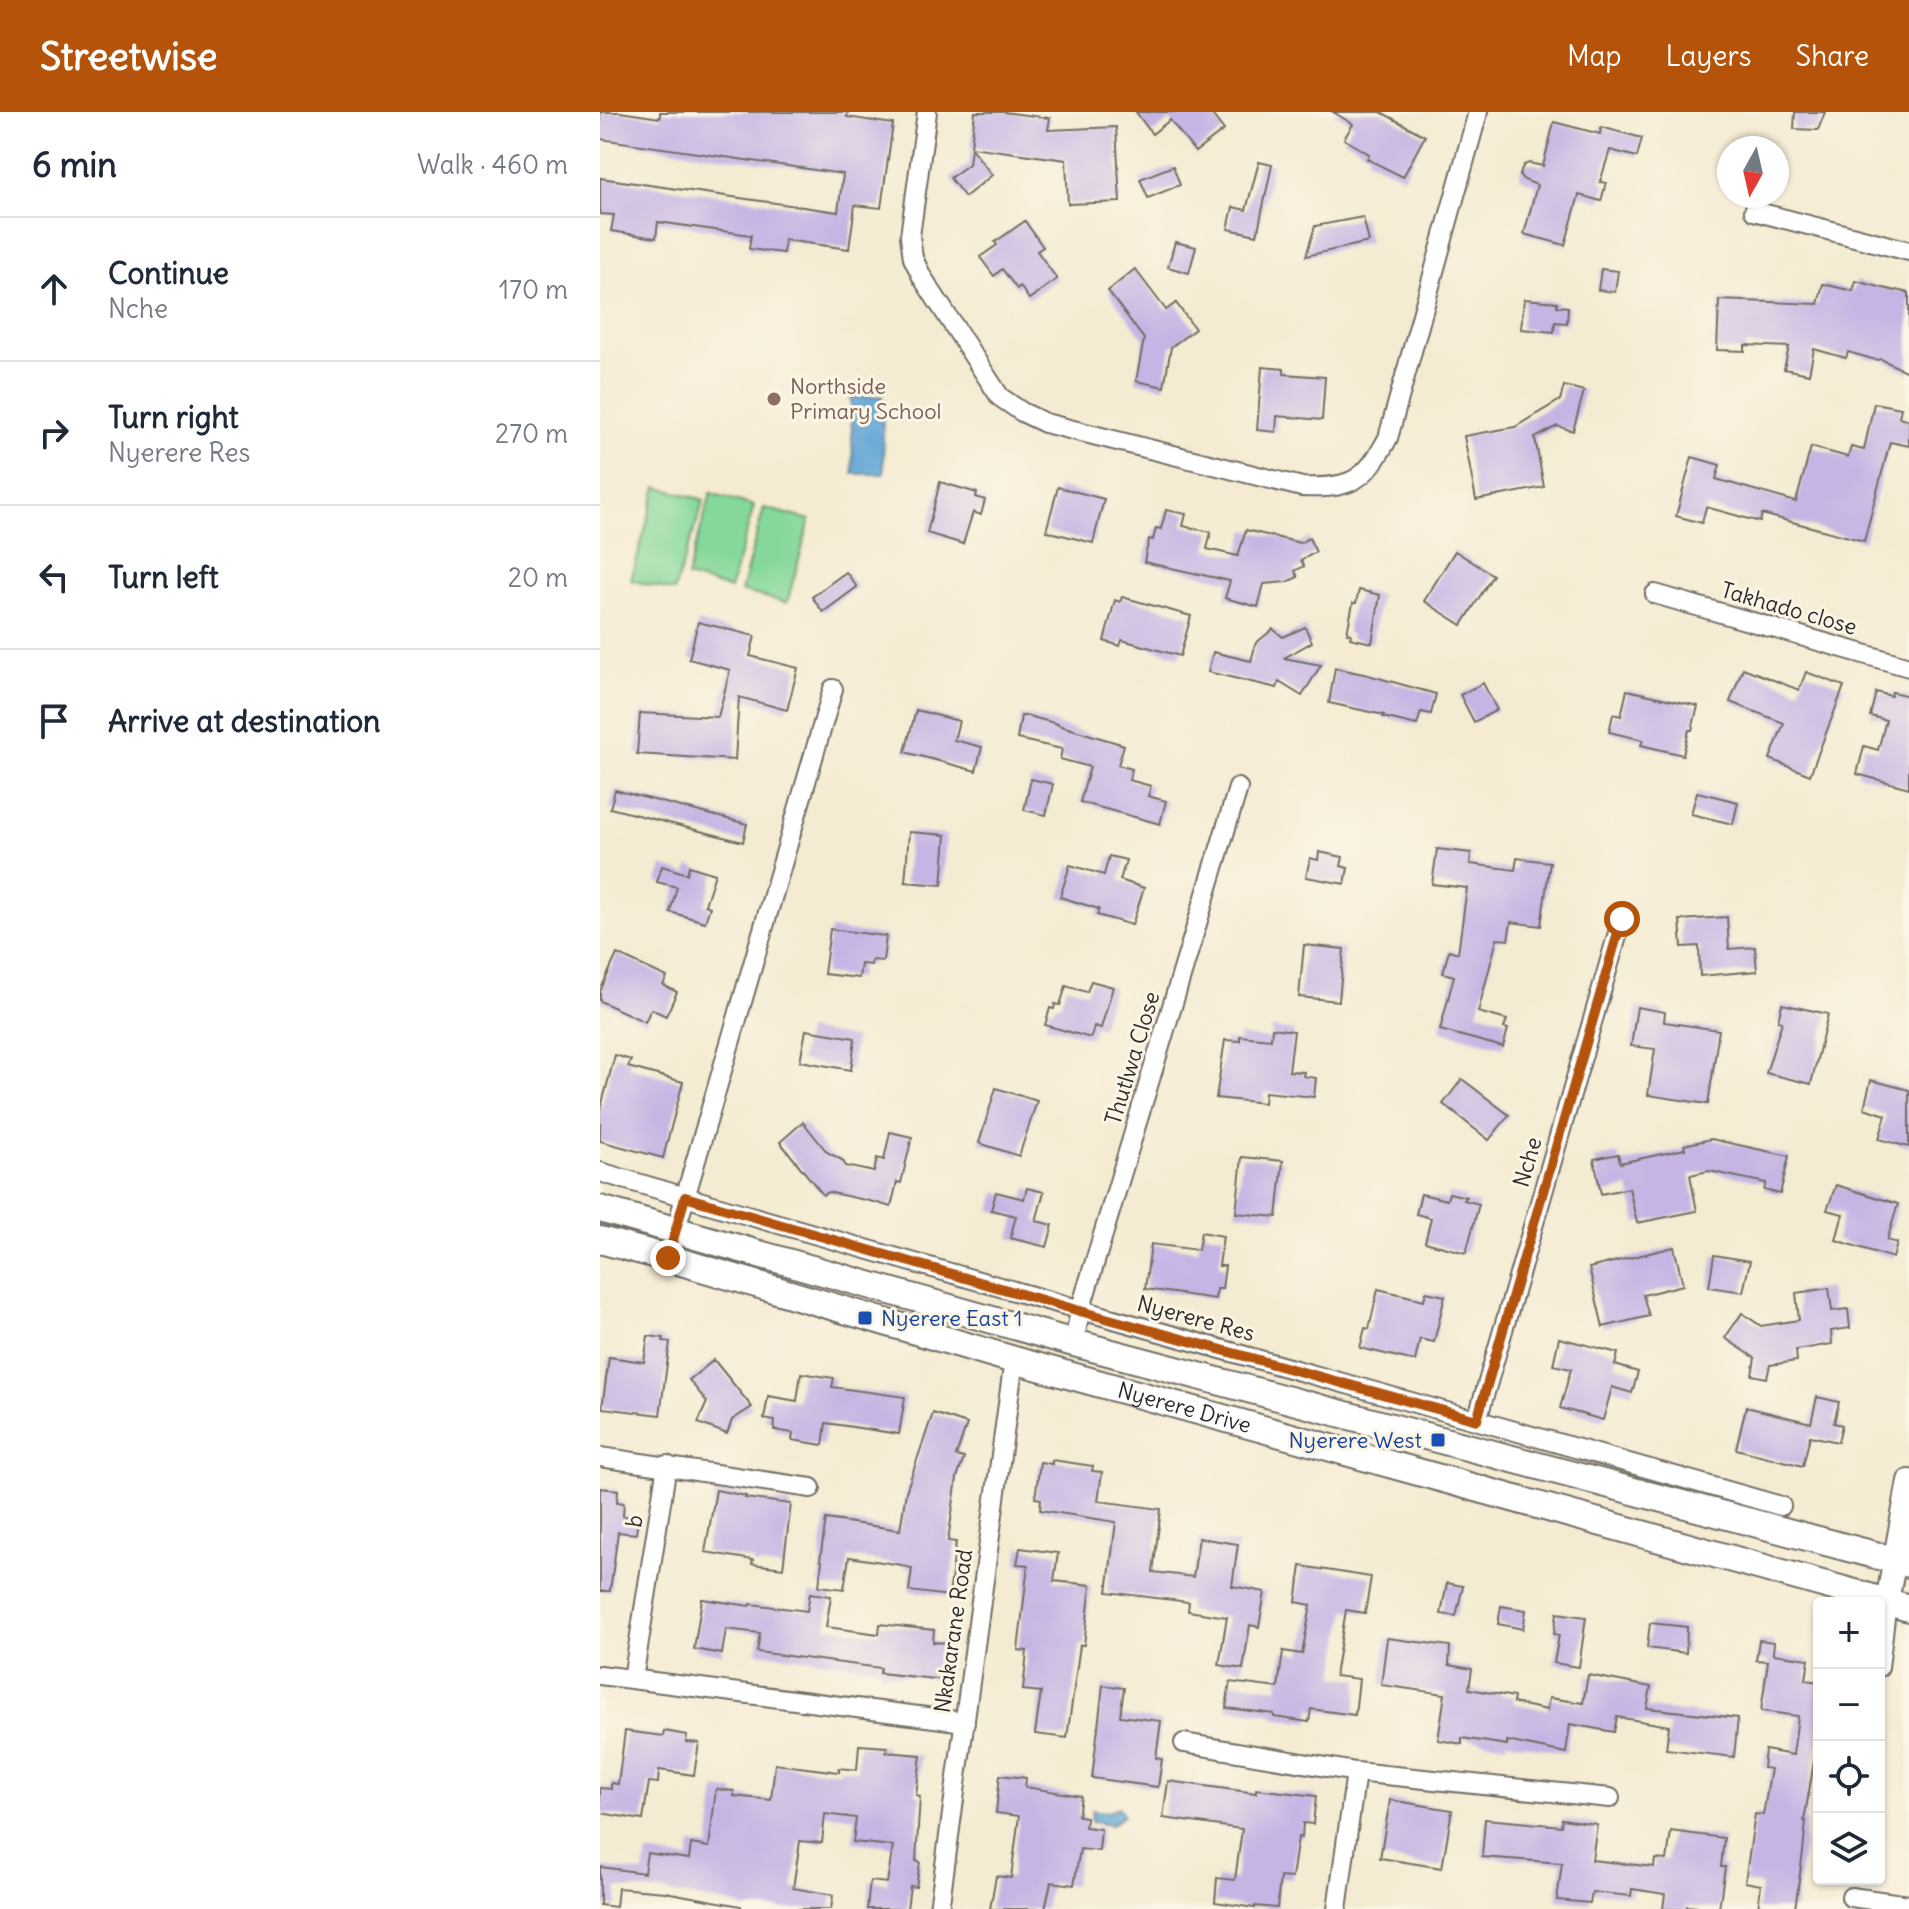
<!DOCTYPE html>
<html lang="en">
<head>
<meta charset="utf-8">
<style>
	:root { --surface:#fff; --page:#f6f6f7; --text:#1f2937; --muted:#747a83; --line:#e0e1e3; --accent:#b45309 }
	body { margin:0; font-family:Delius,sans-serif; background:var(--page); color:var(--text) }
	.controls { position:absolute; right:24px; bottom:24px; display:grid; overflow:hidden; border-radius:8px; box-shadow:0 2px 6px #0004 }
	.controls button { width:72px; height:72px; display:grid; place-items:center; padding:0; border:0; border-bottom:2px solid var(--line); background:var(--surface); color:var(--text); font:40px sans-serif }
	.compass { position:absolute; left:1117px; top:24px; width:72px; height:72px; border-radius:50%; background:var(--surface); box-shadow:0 2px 6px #0004; rotate:188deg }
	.stop { position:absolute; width:24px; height:24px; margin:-18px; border:6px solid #b45309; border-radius:50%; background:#fff }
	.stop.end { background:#b45309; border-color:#fff; box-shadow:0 2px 8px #0008 }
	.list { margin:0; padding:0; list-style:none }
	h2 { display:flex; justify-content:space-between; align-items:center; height:104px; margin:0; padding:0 32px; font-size:34px }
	h2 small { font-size:26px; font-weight:400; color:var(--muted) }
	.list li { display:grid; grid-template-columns:52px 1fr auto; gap:24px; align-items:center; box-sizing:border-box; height:144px; padding:0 32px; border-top:2px solid var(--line) }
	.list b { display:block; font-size:30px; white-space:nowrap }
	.list p { margin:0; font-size:26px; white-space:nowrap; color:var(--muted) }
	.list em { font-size:26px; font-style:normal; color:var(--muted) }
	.icon { flex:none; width:44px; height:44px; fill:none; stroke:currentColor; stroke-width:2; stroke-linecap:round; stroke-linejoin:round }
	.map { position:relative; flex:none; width:1309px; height:1797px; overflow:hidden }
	header { display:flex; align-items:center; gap:48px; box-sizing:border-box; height:112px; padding:0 40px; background:var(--accent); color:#fff }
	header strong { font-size:38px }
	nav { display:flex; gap:44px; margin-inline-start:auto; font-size:28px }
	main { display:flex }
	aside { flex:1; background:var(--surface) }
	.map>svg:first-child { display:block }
	.green { fill:#85d89a; stroke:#588262; stroke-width:2 }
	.water { fill:#61a5d6; stroke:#466880; stroke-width:2 }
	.building { fill:#c6b5e4 }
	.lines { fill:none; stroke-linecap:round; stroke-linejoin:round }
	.minor-casing { stroke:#716e65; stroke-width:22 }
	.tertiary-casing { stroke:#716e65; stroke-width:26 }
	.secondary-casing { stroke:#716e65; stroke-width:30 }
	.minor { stroke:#fff; stroke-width:18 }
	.tertiary { stroke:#fff; stroke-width:22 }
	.secondary { stroke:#fff; stroke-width:26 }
	.route { stroke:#b45309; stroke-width:10 }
	.education-dot { fill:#8d6e63; stroke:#fcf5e5; stroke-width:3 }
	.transit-dot { fill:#1a4fb4; stroke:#fcf5e5; stroke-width:3 }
	.labels { text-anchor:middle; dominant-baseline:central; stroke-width:6; stroke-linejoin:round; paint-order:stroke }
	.education-label { font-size:22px; fill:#785e54; stroke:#fcf5e5; text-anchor:start }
	.street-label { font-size:22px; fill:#2b2b2b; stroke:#fcf5e5 }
	.transit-label { font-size:22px; fill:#164399; stroke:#fcf5e5; text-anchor:start }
</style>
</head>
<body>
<header>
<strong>Streetwise</strong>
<nav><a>Map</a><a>Layers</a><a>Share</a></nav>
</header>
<main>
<aside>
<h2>6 min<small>Walk · 460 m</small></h2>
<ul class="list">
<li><svg class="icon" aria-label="ahead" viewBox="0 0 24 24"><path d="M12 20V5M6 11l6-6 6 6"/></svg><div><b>Continue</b><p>Nche</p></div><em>170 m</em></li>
<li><svg class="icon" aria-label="right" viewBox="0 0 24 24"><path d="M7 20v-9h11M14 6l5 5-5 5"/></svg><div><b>Turn right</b><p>Nyerere Res</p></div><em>270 m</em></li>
<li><svg class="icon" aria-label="left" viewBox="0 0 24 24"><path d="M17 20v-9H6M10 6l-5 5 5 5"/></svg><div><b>Turn left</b></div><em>20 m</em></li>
<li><svg class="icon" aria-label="arrive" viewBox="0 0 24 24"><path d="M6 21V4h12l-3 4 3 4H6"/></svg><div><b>Arrive at destination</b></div></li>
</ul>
</aside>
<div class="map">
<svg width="1309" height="1797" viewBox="0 0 1309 1797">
	<rect width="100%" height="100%" fill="#fcf5e5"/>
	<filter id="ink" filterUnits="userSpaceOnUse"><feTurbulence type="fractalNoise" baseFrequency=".0125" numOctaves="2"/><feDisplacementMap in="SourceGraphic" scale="16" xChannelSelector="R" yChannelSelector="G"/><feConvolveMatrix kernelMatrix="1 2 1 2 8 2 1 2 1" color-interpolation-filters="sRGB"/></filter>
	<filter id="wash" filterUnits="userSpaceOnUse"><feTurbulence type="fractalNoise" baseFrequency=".006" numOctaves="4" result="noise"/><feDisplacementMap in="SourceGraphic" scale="32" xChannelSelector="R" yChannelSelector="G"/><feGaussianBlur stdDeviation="1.8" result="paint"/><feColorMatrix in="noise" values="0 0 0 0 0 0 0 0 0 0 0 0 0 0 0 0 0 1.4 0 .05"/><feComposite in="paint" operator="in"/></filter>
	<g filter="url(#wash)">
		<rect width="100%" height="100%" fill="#f4ebd2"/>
		<g class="green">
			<polygon points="57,375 104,388 74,479 31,468"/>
			<polygon points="111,381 154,394 130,477 87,465"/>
			<polygon points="164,396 210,408 187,491 141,479"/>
		</g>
		<g class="water">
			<polygon points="282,284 284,362 253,362 251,285"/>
			<polygon points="518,1695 524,1703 511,1713 491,1710 492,1698 508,1700"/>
		</g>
		<g id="blocks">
			<g class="building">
				<polygon points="0,0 20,0 60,6 60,0 248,0 247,5 293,12 281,96 255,93 249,137 185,128 183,141 149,137 151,123 58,110 56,126 11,119 14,103 0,102 0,66 238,100 243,62 0,27"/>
				<polygon points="375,0 403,0 450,6 448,18 516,15 520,90 468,92 466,48 371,35"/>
				<polygon points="536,0 610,0 624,18 595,40 570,8 552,22"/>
				<polygon points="733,0 781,0 825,24 803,65 767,47 769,42 744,27 753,12"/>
				<polygon points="1195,0 1225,0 1218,18 1194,17"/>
				<polygon points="954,10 1000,22 1001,15 1042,26 1037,45 1010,38 1000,70 1006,71 1001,89 979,83 965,133 924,122 937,73 924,68 920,64 921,58 924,53 929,51 943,54"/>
				<polygon points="371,36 392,63 365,85 350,66 369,52"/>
				<polygon points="659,50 672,53 657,123 628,117 633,95 646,98"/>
				<polygon points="573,54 580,73 548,86 540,67"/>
				<polygon points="763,105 769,130 706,144 715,114"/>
				<polygon points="425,109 443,135 437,139 457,167 429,187 420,174 417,177 402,157 394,164 380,145 397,133 395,130"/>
				<polygon points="575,130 596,135 589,161 568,155"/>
				<polygon points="535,157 566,198 576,191 595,217 571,235 564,275 536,269 544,227 508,179"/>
				<polygon points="1001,157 1018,159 1015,180 998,178"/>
				<polygon points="1256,169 1295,179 1296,178 1309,181 1309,261 1281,247 1276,248 1248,240 1246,246 1214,237 1209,262 1184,257 1189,235 1145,233 1145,239 1117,238 1119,188 1218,192 1223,172 1253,179"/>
				<polygon points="924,187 957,190 957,194 968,195 967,211 955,210 954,220 921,217"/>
				<polygon points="662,255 684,257 684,262 725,265 722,308 677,304 676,320 657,318"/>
				<polygon points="964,274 984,279 973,319 957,314 935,326 944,375 876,388 864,324 915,315 960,288"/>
				<polygon points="1274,291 1301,296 1299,305 1309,308 1309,334 1290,330 1264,429 1162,402 1160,410 1106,395 1102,411 1076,404 1092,345 1120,353 1116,367 1196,390 1211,335 1248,345 1251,335 1264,338"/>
				<polygon points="340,370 377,381 376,385 385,388 381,403 373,400 363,432 327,421"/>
				<polygon points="458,375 504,387 493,431 446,419"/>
				<polygon points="566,398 586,402 583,414 611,420 607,437 638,444 646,418 700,431 709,426 716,440 701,448 704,454 695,459 698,465 687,470 664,472 658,495 625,486 630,469 544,450 549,427 553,428 556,416 561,417"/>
				<polygon points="855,439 893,463 862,513 824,489"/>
				<polygon points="246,460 257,475 223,500 212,485"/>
				<polygon points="759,478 780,483 772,531 750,526 751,522 747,521 753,491 756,491"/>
				<polygon points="522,485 591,504 580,544 522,528 520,534 504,529 515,488 520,490"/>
				<polygon points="98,510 155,524 150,544 198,556 187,598 139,585 135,648 37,642 40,601 118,605 130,558 89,547"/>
				<polygon points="705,515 712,530 684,546 721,553 702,584 679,570 677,576 608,560 613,540 651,549 656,531 673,517 683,525"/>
				<polygon points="735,556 768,563 836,582 831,602 821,600 817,613 783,605 784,603 729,591"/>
				<polygon points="1143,556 1199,578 1206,560 1244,574 1210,663 1170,647 1184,611 1130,590"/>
				<polygon points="883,571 897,598 874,610 860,583"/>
				<polygon points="1027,578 1098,594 1092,618 1089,618 1083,643 1041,633 1043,628 1009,620 1013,602 1021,604"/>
				<polygon points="1276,580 1291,584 1292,580 1309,584 1309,676 1257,662 1264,634 1278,638 1286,608 1270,604"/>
				<polygon points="316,598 359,609 354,628 382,635 376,659 305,640"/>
				<polygon points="421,604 428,604 458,612 458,613 524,633 518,653 532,657 529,668 551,674 548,684 566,689 560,712 480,690 490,655 460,647 462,637 417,627"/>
				<polygon points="431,667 453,672 446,703 424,698"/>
				<polygon points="15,678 147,712 143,730 10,696"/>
				<polygon points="1097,680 1138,690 1133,712 1091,702"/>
				<polygon points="309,720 346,723 342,773 305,770"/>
				<polygon points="837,737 871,741 870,752 915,758 917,746 950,750 941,814 911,810 908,828 897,827 878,900 907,908 904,916 908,917 903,935 840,918 854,864 843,861 849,838 858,841 867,776 832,772"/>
				<polygon points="719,740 743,745 741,754 748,756 745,772 706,765 710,746 718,748"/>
				<polygon points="509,744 526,748 520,768 544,776 532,813 497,803 499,797 460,785 470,753 504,763"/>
				<polygon points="62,754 87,762 89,754 115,762 105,793 110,795 105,810 70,800 77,775 57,770"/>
				<polygon points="1127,805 1129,837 1155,835 1157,859 1100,864 1099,834 1082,835 1080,808"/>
				<polygon points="230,817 286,824 283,849 272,848 271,853 261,852 259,866 224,862"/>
				<polygon points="704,833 744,837 739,889 699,885"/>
				<polygon points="17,842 67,865 63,873 77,880 66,904 51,897 45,910 0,889 0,879"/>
				<polygon points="491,869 513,875 501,916 494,914 491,926 445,913 450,896 454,897 455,892 460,893 466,874 487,880"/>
				<polygon points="1182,892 1228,902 1211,972 1166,961 1182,910 1178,909"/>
				<polygon points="1037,895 1065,900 1064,910 1119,918 1108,992 1048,983 1055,937 1031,934"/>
				<polygon points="672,916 694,919 689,959 704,960 703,964 716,966 714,985 665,980 664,991 616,986 625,928 640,929 640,924 671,927"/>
				<polygon points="206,918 255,926 251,958 200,949"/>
				<polygon points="15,943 31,948 28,955 83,970 63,1046 0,1029 0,999"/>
				<polygon points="862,967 909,1003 889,1028 843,992"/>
				<polygon points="1271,968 1309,978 1309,1035 1279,1027 1286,1003 1264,996"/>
				<polygon points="396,976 437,989 419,1044 379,1031"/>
				<polygon points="203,1010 227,1040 242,1048 246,1054 274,1060 277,1046 284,1048 290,1020 312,1025 301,1071 297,1070 291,1095 274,1090 228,1080 223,1083 180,1030"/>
				<polygon points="1111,1027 1189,1044 1180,1082 1164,1078 1166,1071 1109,1059 1090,1063 1097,1099 1037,1111 1029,1076 1001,1082 994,1047 1018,1042 1020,1051 1085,1037 1084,1033"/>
				<polygon points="642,1045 683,1049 677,1105 636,1101"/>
				<polygon points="1236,1073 1298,1092 1287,1128 1297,1131 1293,1146 1236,1128 1243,1102 1227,1098"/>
				<polygon points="427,1076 444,1080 436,1109 453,1113 447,1135 410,1126 416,1104 391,1098 396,1080 424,1087"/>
				<polygon points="849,1081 866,1085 864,1088 879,1092 866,1141 825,1130 831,1106 816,1102 821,1082 847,1088"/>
				<polygon points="601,1120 623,1124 619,1154 625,1154 622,1177 617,1177 615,1187 545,1177 551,1132 598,1138"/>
				<polygon points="1074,1135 1083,1173 1043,1183 1049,1204 1003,1215 989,1156"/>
				<polygon points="1114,1143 1150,1149 1143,1180 1109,1175"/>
				<polygon points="1229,1176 1232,1199 1248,1197 1250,1216 1231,1219 1232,1232 1196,1238 1197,1249 1170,1253 1167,1266 1152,1263 1155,1246 1125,1226 1142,1201 1161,1214 1199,1208 1196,1181"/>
				<polygon points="778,1177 824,1188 826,1180 845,1184 834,1230 820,1227 815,1249 760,1236 765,1216 769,1217"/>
				<polygon points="48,1224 64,1226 63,1229 70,1230 60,1303 2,1296 9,1245 44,1250"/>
				<polygon points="959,1226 1018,1241 1015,1253 1038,1260 1032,1281 1012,1275 1003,1308 960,1296 971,1257 953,1253"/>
				<polygon points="114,1248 152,1295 132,1308 127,1322 98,1311 107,1290 89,1268"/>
				<polygon points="201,1261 234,1266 232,1275 305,1285 299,1322 226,1311 223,1333 192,1328 193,1321 174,1318 175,1309 164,1307 168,1284 197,1289"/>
				<polygon points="1217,1285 1239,1290 1234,1311 1242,1313 1238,1330 1210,1324 1203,1354 1136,1337 1146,1295 1211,1311"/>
				<polygon points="333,1301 367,1312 356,1344 364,1346 357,1366 348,1429 356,1430 349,1484 309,1479 312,1456 302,1454 302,1453 249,1445 244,1477 219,1474 222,1449 220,1448 226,1407 300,1418 306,1380"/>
				<polygon points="452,1348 493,1354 492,1359 502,1360 498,1389 561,1397 553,1460 593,1465 599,1426 638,1432 632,1474 665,1480 659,1515 650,1513 643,1557 619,1553 627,1505 588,1499 589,1490 507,1480 516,1410 440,1398 441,1387 435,1386 440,1350 452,1352"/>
				<polygon points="0,1376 18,1378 17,1390 24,1391 23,1404 38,1406 36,1422 18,1420 10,1479 0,1479"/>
				<polygon points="116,1378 146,1384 145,1386 191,1392 183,1456 152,1452 153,1448 105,1440"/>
				<polygon points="420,1436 458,1441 454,1469 491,1473 484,1533 480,1533 467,1626 435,1622 441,1580 423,1578 427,1539 418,1538 428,1453 417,1452"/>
				<polygon points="701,1454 771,1465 765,1501 746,1498 735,1564 759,1567 755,1603 711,1597 709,1610 674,1605 674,1602 626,1596 630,1570 678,1576 683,1539 702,1542 711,1493 696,1490"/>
				<polygon points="847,1471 863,1474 856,1504 841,1502"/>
				<polygon points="210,1481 231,1484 226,1515 279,1522 280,1512 334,1518 333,1530 348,1531 344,1568 280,1561 281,1556 157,1540 160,1521 126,1517 122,1542 94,1537 102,1487 150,1494 151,1492 207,1499"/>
				<polygon points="901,1494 926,1498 923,1517 898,1512"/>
				<polygon points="957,1501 986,1505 979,1555 954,1551 959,1523 954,1522"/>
				<polygon points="1050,1511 1087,1515 1086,1541 1047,1536"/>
				<polygon points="787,1526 850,1534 849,1553 872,1557 869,1577 914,1585 913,1591 947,1598 949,1586 983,1591 988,1563 1051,1575 1047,1596 1138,1606 1134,1645 1066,1637 1069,1614 1017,1605 1014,1620 970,1612 966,1641 907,1629 907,1633 862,1626 862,1632 838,1628 845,1582 781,1573"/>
				<polygon points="1159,1528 1174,1530 1173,1542 1209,1547 1206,1568 1219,1570 1219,1633 1217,1632 1204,1709 1206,1709 1203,1740 1195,1797 1158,1797 1161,1773 1145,1770 1155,1702 1163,1703 1171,1657 1163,1656 1165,1638 1193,1643 1198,1604 1161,1599 1168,1549 1156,1548"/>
				<polygon points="503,1573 524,1576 520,1604 561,1609 556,1646 562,1647 558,1675 492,1666"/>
				<polygon points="25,1619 63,1624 64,1619 87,1623 86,1630 99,1631 94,1663 59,1658 58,1671 49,1670 43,1708 0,1701 0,1676 11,1677 11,1671 18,1672"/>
				<polygon points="259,1633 287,1635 286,1640 321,1643 316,1683 320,1684 316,1749 320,1750 316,1775 310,1774 307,1797 267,1797 270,1769 287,1771 293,1734 253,1730 256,1706 225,1702 222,1731 200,1729 193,1776 233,1783 231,1797 141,1797 141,1794 65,1780 18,1776 16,1795 0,1793 0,1755 44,1761 47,1741 89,1747 91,1732 109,1735 116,1677 134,1679 134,1684 171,1688 175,1652 239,1660 239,1656 257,1658"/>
				<polygon points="400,1663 426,1666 425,1675 481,1684 478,1704 486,1705 485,1715 501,1717 499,1739 480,1737 474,1773 451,1770 445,1797 390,1797 396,1764 411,1766 419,1704 396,1701"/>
				<polygon points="568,1669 656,1681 656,1677 716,1684 713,1712 703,1711 702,1726 698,1725 692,1766 680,1765 677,1796 655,1794 655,1796 615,1790 617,1766 635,1768 642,1717 563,1706"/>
				<polygon points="790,1688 852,1698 842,1756 780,1746"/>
				<polygon points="885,1707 961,1714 962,1707 997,1712 992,1748 1054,1755 1055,1747 1067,1748 1071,1719 1124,1726 1121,1755 1125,1755 1119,1797 1087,1794 1086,1797 1063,1797 1065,1782 1032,1777 1031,1784 992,1780 990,1791 957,1788 962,1751 882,1745"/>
			</g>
		</g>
	</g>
	<g filter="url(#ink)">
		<use href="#blocks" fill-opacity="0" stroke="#716e65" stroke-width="2"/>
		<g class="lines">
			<defs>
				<g id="minor">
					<path d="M 327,0 L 310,124 L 313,146 L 322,165 L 400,285 L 422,300 L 445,311 L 702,375 C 751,377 765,369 788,326 L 878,0"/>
					<polyline points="1154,99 1309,139"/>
					<polyline points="1055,482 1309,555"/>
					<path d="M 0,1060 C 392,1176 788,1282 1181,1394"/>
					<polyline points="73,1127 233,577"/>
					<polyline points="474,1231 480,1199 638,676"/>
					<polyline points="877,1308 1022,807"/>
					<polyline points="0,1345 211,1376"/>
					<polyline points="1279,1555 1287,1490"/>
					<polyline points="0,1563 365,1610"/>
					<polyline points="33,1567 67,1353"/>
					<polyline points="584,1631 756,1660 1010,1686"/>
					<polyline points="1251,1785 1309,1793"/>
					<polyline points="339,1797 414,1248"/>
					<polyline points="737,1797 756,1660"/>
				</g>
				<polyline id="tertiary" points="1287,1490 1309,1369"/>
				<g id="secondary">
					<polyline points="0,1097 474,1231 1309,1452"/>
					<path id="s1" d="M 0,1128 L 68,1146 L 414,1248 L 1309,1496"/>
				</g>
			</defs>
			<use href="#minor" class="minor-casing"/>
			<use href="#tertiary" class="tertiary-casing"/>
			<use href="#secondary" class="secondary-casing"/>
			<use href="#minor" class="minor"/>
			<use href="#tertiary" class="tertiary"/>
			<use href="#secondary" class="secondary"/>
		</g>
	</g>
	<g class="lines" filter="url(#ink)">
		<polyline class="route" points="68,1146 85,1085 480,1199 877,1308 1022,807"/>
	</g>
	<circle class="education-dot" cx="174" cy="287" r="8"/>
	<g class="transit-dot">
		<rect x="257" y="1198" width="16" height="16" rx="4"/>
		<rect x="830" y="1320" width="16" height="16" rx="4"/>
	</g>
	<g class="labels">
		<g class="education-label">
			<text x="190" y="274">Northside<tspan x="190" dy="25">Primary School</tspan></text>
		</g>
		<g class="street-label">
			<text transform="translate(1189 496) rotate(16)">Takhado close</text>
			<text transform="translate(532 946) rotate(-73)">Thutlwa Close</text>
			<text transform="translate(927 1050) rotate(-74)">Nche</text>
			<text transform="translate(596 1206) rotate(15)">Nyerere Res</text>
			<text stroke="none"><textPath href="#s1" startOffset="608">Nyerere Drive</textPath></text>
			<text transform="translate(34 1409) rotate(-81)">b</text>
			<text transform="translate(353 1519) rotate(-82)">Nkakarane Road</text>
		</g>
		<g class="transit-label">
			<text x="281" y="1206">Nyerere East 1</text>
			<text x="822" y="1328" text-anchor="end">Nyerere West</text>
		</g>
	</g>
</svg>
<div class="controls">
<button>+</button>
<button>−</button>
<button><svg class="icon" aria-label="locate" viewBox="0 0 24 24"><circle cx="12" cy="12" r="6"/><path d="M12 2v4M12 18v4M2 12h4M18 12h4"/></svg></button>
<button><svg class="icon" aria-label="layers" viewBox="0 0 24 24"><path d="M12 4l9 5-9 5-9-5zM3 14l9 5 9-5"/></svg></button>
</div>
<svg class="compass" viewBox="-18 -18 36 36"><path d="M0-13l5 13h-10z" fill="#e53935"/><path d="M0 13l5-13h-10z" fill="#747a83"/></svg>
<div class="stop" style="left:1022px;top:807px"></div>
<div class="stop end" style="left:68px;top:1146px"></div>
</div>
</main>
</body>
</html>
